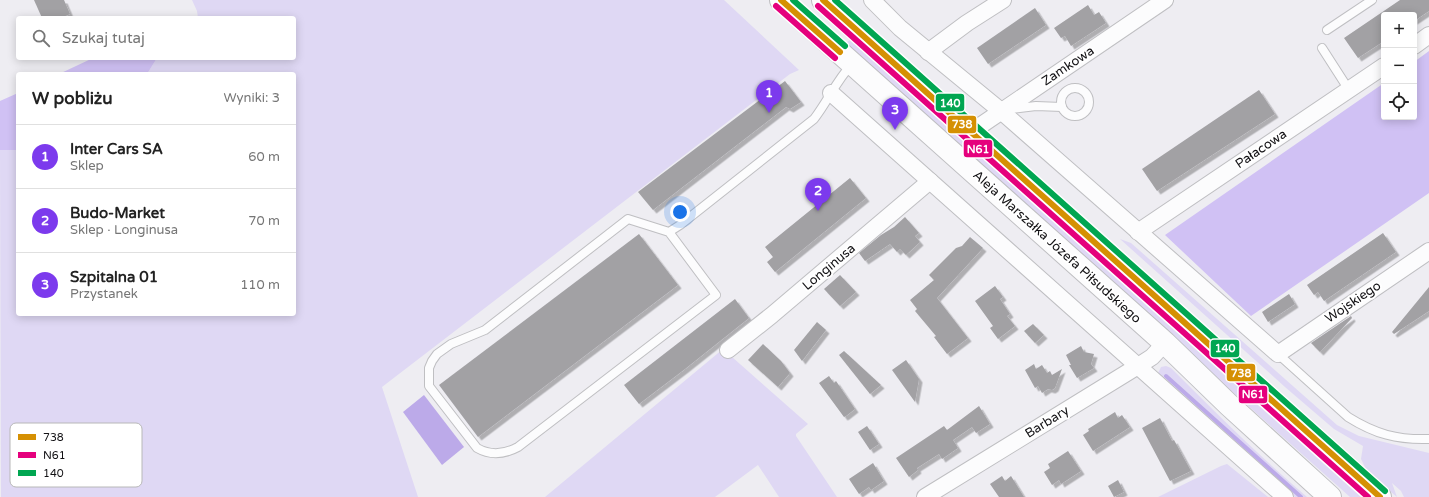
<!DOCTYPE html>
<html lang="pl">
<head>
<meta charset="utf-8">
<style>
	:root { --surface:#fff; --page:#f2f2f2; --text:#222; --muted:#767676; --line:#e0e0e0; --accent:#7c3aed }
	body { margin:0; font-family:"Varela Round",sans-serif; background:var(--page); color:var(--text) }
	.controls { position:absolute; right:12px; top:12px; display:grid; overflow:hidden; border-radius:4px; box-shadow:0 2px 10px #0003 }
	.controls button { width:36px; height:36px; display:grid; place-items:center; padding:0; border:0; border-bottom:1px solid var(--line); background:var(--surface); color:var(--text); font:20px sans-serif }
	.you { position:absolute; left:680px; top:212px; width:14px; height:14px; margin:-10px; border:3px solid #fff; border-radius:50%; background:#1a73e8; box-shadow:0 0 0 6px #1a73e833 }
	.badge { display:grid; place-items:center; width:26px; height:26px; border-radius:50%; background:var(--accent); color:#fff; font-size:13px; font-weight:700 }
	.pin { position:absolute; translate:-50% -33px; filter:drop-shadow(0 1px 2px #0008) }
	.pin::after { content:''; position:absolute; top:21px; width:14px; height:12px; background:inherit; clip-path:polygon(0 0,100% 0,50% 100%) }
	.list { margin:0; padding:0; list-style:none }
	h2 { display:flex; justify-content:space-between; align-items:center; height:52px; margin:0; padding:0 16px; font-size:17px }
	h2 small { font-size:13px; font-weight:400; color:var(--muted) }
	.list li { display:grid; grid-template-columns:26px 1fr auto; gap:12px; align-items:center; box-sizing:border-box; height:64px; padding:0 16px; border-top:1px solid var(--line) }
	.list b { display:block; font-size:15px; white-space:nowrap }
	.list p { margin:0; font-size:13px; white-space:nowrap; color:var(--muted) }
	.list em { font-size:13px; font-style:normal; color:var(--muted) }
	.icon { flex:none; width:22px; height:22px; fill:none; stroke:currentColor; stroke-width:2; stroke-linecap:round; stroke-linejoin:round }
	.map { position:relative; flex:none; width:1429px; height:497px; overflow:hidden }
	.search { position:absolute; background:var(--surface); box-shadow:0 2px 10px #0003; left:16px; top:16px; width:280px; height:44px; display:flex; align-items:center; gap:10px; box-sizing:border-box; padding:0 14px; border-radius:4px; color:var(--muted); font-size:15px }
	.panel { position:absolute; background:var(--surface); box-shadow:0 2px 10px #0003; left:16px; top:72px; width:280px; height:244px; border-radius:4px }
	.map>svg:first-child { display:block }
	.green { fill:#dfd8f4 }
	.forest { fill:#d0c1f4 }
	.water { fill:#bcaae9 }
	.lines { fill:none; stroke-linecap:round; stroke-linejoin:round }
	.stream { stroke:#bcaae9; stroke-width:4 }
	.building { fill:#a2a1a4; filter:url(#shadow) }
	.lane-casing { stroke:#bfbfc2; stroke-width:10 }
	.street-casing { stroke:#bfbfc2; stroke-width:18 }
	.secondary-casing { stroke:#bfbfc2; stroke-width:24 }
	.lane { stroke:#fcfcfd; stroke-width:8 }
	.street { stroke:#fcfcfd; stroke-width:16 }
	.secondary { stroke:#fcfcfd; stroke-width:22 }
	.bus-1-casing { stroke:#fff; stroke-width:9 }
	.bus-2-casing { stroke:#fff; stroke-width:9 }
	.bus-3-casing { stroke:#fff; stroke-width:9 }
	.bus-1 { stroke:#d59003; stroke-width:6 }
	.bus-2 { stroke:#e5007d; stroke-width:6 }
	.bus-3 { stroke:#00a651; stroke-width:6 }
	.labels { text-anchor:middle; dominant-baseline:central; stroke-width:4; stroke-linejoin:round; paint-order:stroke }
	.street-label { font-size:13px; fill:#121114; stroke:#fff }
	.key { fill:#fff; stroke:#b8b8b8; stroke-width:1 }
	.key-label { font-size:11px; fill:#121114 }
	.line-badge { stroke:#fff; stroke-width:1.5 }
	.badge-label { font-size:11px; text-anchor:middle; font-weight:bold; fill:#fff }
</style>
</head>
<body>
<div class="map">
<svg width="1429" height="497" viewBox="0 0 1429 497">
	<defs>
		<filter id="shadow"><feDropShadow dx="3.5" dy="3.5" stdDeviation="0" flood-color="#0004"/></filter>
	</defs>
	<rect width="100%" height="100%" fill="#eeedf2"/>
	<g class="green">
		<polygon points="192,0 724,0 799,70 790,74 382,387 418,497 1,497 0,150 18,150 18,314 294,314 294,74 147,74 157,58 294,58 294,18 198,18 197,11"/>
		<polygon points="850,40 1361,497 1350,497 844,44"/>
		<polygon points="1120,239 1131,243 1337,425 1359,436 1429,453 1429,497 1404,497 1401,491 1392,483 1397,497 1368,473 1361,459 1363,446 1334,429 1285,387"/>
		<polygon points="723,349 808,424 796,434 796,436 837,497 779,497 758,465 715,497 545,497"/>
		<path d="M 1166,366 L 1171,368 C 1215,412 1259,456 1307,497 L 1295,497 L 1159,375 L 1158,373 L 1161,367 Z"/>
		<polygon points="1227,464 1268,497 1158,497 1221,466"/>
	</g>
	<g class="forest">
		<polygon points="1429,51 1429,193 1251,316 1165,235 1384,83 1384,117 1414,117 1414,62"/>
		<polygon points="93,58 157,58 147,74 59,74"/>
		<polygon points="18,93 18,150 0,150 0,101"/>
	</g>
	<polygon class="water" points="424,395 464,447 442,465 403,412"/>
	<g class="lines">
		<polyline class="stream" points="1166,376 1301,497"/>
	</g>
	<g class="building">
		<polygon points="34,0 64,0 70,14 61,18 42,18"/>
		<polygon points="1400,0 1429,0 1429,11 1414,21 1414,15 1384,15 1384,41 1358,58 1344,38"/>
		<polygon points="1088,5 1094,15 1099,12 1106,23 1071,46 1065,36 1061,38 1054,28"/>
		<polygon points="1035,8 1046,25 988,64 977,48"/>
		<polygon points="785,81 801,102 790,109 786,107 653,210 638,192"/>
		<polygon points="1259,90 1275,114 1157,191 1142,169"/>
		<polygon points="850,178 866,198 775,272 767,262 773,257 765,247"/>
		<polygon points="905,217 919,233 915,236 920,242 906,255 900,249 897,252 890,244 865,261 859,253 881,235 894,227"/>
		<polygon points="1383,233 1396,252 1324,301 1318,292 1314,295 1307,285"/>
		<polygon points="639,234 678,285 478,437 439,385"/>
		<polygon points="970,237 983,248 937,298 968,338 947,354 934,337 936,336 915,311 917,309 910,300 934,280 929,275 956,248 962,246"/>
		<polygon points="840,275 856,292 840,306 824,289"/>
		<polygon points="995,286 1003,297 1000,299 1010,314 1007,316 1015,326 998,339 990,328 993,326 975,301"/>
		<polygon points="1429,287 1429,311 1394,334 1392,332"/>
		<polygon points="1289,294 1295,304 1268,322 1262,312"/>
		<polygon points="735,299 749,318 685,369 639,404 624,385"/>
		<polygon points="1351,316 1352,318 1320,352 1311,343"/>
		<polygon points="817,322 826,330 802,361 794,350"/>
		<polygon points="1033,324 1044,335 1035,343 1024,331"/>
		<polygon points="763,344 781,361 790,373 778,387 748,360"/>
		<polygon points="1081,346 1084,352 1094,354 1091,364 1094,368 1077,378 1069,365 1071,365 1066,355"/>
		<polygon points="844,351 881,385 870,394 839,355"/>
		<polygon points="906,360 919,379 915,402 892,370"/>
		<polygon points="1034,364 1036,369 1042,365 1047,373 1050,371 1052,375 1062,369 1055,388 1052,390 1048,389 1042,393 1038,386 1035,388 1025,370"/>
		<polygon points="829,376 834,383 836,381 855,409 846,416 844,417 819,383"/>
		<polygon points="979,406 990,424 976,433 972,427 953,440 958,448 942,459 939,454 917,468 918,470 909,477 896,458 944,426 947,430"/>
		<polygon points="1115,412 1118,418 1122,415 1130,427 1093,451 1083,435 1089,431 1088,429"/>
		<polygon points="1160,418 1172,441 1174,440 1191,471 1170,481 1142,428"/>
		<polygon points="867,426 879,444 870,450 858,432"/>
		<polygon points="1068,451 1081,471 1061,484 1059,480 1052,485 1044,472 1050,468 1048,464"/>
		<polygon points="873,463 884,481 871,490 869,487 859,494 849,479"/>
		<polygon points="1002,476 1005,481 1011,476 1024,497 999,497 990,484"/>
		<polygon points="1118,480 1124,492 1114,497 1108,486"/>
	</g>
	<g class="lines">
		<defs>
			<g id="lane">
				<polyline points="1327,30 1372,0"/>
				<polyline points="1322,48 1349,90"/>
				<circle cx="1075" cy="102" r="14"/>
				<polyline points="1011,109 1036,106 1062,107"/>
				<path d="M 669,232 L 716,295 L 518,447 C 505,454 491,456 477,448 L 429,386 L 429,368 L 432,361 L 437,354 L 451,344 L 485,330 L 628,219 L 669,232 L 680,225 L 814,119 C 828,101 836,81 852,64"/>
				<path d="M 1278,354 L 1348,417 C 1375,434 1397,440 1429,439"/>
			</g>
			<g id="street">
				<polyline points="872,0 900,28 1001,111 1278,354 1429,251"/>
				<polyline points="1414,46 1429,35"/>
				<polyline points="928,52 967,23 1003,0"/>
				<polyline points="831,93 1285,497"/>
				<polyline points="971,132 1165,0"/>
				<polyline points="1138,232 1384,66"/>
				<polyline points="728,350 772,315 930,181"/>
				<polyline points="925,497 1138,366 1152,357 1165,343"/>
			</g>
			<g id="secondary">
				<polyline points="781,0 1165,343 1229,405 1330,497"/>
				<polyline points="823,0 1380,497"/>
			</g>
		</defs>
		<use href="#lane" class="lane-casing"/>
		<use href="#street" class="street-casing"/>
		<use href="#secondary" class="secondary-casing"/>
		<use href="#lane" class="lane"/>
		<use href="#street" class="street"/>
		<use href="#secondary" class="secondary"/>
		<defs>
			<g id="bus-1">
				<polyline points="781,0 840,52"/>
				<polyline points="823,0 1380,497"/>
			</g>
			<g id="bus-2">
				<polyline points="776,6 835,58"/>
				<polyline points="818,6 1368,497"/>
			</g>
			<g id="bus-3">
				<polyline points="793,0 845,46"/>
				<polyline points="835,0 1385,491"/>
			</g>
		</defs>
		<use href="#bus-1" class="bus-1-casing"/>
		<use href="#bus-2" class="bus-2-casing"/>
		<use href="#bus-3" class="bus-3-casing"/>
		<use href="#bus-1" class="bus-1"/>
		<use href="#bus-2" class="bus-2"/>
		<use href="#bus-3" class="bus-3"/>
	</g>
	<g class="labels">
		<g class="street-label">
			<text transform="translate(1068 66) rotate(-34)">Zamkowa</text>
			<text transform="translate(1261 149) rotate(-34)">Pałacowa</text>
			<text transform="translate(1057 247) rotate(42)">Aleja Marszałka Józefa Piłsudskiego</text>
			<text transform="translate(829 267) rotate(-40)">Longinusa</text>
			<text transform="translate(1353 302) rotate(-34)">Wojskiego</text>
			<text transform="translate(1047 422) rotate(-32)">Barbary</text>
		</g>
	</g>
	<rect x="10" y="423" width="132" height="64" rx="6" class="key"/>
	<rect x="18" y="434" width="18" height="6" fill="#d59003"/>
	<rect x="18" y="452" width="18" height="6" fill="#e5007d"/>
	<rect x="18" y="470" width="18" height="6" fill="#00a651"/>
	<g class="key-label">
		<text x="43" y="441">738</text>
		<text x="43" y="459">N61</text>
		<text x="43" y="477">140</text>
	</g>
	<g class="line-badge">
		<rect x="935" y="93" width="30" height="19" rx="4" fill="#00a651"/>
		<rect x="947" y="115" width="30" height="19" rx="4" fill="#d59003"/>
		<rect x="963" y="139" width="30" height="19" rx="4" fill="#e5007d"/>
		<rect x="1210" y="339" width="30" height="19" rx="4" fill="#00a651"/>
		<rect x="1226" y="363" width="30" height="19" rx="4" fill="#d59003"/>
		<rect x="1238" y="385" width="30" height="19" rx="4" fill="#e5007d"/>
	</g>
	<g class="badge-label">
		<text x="950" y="107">140</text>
		<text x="962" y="128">738</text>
		<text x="978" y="153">N61</text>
		<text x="1225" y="352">140</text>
		<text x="1241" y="377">738</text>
		<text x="1253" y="398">N61</text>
	</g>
</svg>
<div class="controls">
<button>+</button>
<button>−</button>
<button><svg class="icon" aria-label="locate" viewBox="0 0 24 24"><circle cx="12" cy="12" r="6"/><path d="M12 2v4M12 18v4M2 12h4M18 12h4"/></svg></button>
</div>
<div class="you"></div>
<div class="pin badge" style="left:769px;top:113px">1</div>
<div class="pin badge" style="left:818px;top:211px">2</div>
<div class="pin badge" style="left:895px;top:130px">3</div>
<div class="search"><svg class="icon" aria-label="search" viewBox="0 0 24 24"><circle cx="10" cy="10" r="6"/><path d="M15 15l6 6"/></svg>Szukaj tutaj</div>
<section class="panel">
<h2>W pobliżu<small>Wyniki: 3</small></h2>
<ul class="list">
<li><span class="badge">1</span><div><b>Inter Cars SA</b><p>Sklep</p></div><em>60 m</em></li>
<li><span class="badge">2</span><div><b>Budo-Market</b><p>Sklep · Longinusa</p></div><em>70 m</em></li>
<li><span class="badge">3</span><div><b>Szpitalna 01</b><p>Przystanek</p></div><em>110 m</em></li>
</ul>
</section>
</div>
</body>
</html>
